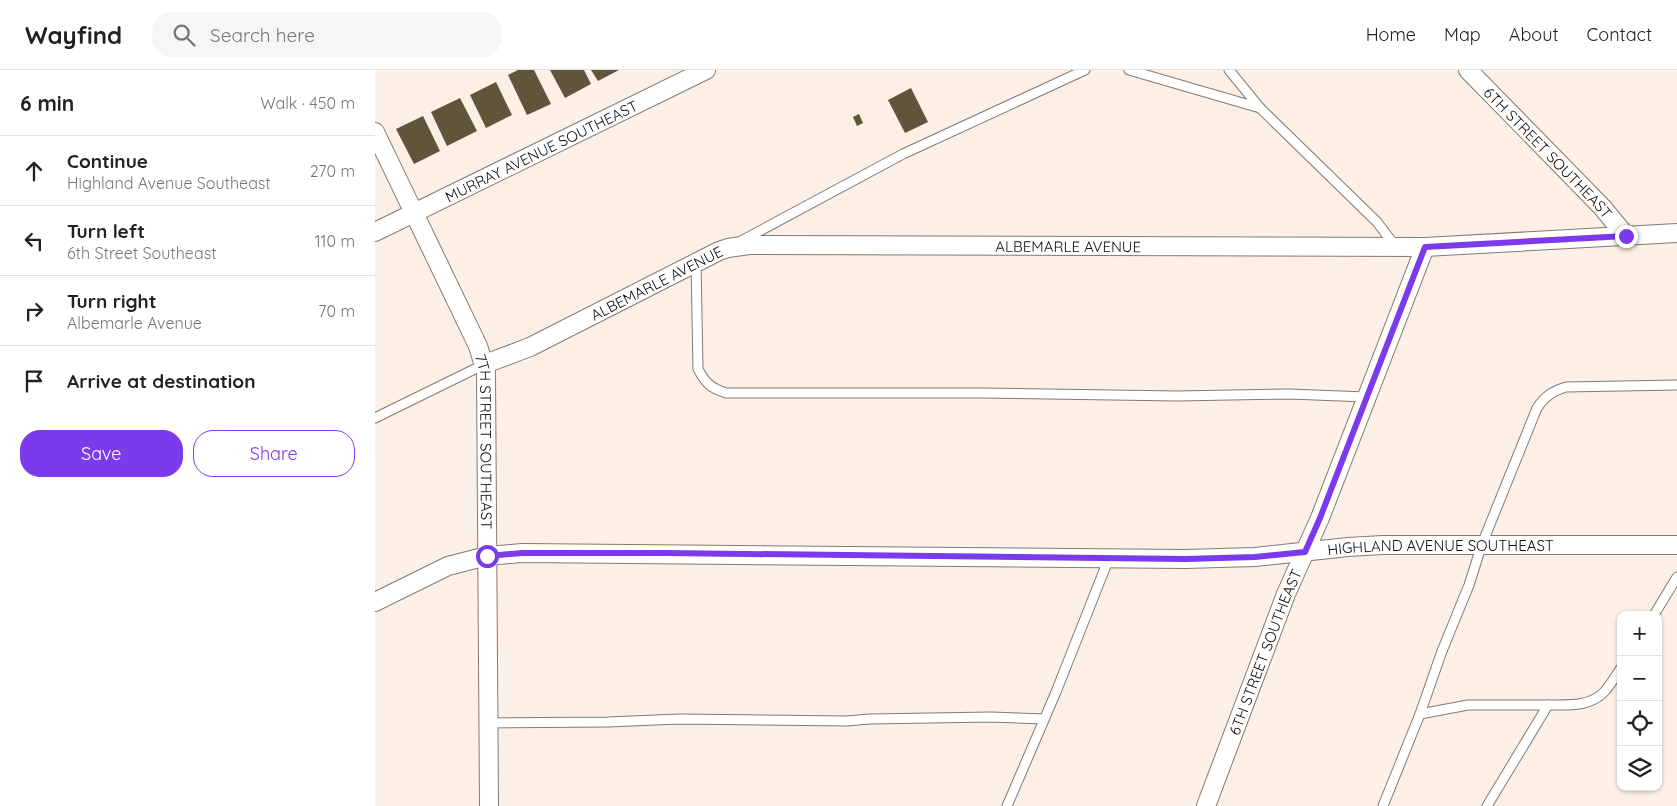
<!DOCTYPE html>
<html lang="en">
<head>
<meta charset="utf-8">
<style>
	:root { --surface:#fff; --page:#f6f6f6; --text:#222; --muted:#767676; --line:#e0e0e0; --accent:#7c3aed }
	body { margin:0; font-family:Quicksand,sans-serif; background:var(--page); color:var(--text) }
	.controls { position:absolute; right:15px; bottom:15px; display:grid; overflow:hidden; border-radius:10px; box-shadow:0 1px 4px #0004 }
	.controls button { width:45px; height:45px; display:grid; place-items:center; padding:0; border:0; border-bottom:1px solid var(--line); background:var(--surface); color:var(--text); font:25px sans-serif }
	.stop { position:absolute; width:15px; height:15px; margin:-11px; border:4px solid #7c3aed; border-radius:50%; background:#fff }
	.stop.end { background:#7c3aed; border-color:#fff; box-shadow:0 1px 5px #0008 }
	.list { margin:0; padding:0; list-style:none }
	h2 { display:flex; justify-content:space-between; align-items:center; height:65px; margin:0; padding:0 20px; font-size:21px }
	h2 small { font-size:16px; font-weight:400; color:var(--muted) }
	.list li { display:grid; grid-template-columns:32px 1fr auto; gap:15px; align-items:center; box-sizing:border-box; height:70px; padding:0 20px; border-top:1px solid var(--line) }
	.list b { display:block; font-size:19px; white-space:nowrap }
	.list p { margin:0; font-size:16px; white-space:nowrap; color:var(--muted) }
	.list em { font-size:16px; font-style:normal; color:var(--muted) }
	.actions { display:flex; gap:10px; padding:15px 20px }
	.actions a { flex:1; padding:11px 0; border:1px solid var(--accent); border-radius:20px; text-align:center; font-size:18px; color:var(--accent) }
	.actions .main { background:var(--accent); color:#fff }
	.icon { flex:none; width:28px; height:28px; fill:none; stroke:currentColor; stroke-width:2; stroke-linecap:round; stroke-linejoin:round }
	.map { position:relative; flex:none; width:1302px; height:736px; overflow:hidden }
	header { display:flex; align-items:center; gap:30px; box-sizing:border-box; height:70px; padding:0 25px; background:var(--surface); border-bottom:1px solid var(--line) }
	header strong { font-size:24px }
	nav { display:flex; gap:28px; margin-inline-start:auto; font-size:18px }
	.search { width:350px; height:45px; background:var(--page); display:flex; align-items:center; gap:12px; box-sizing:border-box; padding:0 18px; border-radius:20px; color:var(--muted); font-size:19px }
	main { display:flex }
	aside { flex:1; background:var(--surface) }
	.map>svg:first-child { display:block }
	.building { fill:#60543a }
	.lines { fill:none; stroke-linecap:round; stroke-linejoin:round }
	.lane-casing { stroke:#847a72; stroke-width:11 }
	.street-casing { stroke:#847a72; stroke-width:20 }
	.lane { stroke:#fff; stroke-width:9 }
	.street { stroke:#fff; stroke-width:18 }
	.route { stroke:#7c3aed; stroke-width:6 }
	.labels { text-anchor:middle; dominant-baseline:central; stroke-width:5; stroke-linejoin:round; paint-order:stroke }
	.street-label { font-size:15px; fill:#110d0a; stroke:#fbefe6 }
</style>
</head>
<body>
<header>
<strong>Wayfind</strong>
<div class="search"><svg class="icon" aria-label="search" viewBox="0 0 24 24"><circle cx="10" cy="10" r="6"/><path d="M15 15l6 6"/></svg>Search here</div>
<nav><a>Home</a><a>Map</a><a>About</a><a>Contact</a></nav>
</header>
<main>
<aside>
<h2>6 min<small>Walk · 450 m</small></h2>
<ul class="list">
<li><svg class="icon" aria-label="ahead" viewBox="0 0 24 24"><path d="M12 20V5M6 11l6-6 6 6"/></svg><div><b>Continue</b><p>Highland Avenue Southeast</p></div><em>270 m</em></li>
<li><svg class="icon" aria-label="left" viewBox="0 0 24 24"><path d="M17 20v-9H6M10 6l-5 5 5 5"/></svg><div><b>Turn left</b><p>6th Street Southeast</p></div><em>110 m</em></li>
<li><svg class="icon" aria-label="right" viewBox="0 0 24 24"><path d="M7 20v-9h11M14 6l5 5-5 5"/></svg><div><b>Turn right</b><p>Albemarle Avenue</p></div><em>70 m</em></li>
<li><svg class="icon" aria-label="arrive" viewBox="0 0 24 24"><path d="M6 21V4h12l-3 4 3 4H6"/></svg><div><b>Arrive at destination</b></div></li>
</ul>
<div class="actions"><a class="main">Save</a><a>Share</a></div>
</aside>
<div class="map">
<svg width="1302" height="736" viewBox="0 0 1302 736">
	<rect width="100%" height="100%" fill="#fbefe6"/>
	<g class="building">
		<polygon points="143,0 159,0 176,34 152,45 133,5"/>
		<polygon points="175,0 209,0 216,14 190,28"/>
		<polygon points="216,0 244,0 223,11"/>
		<polygon points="121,12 137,45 111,58 95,25"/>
		<polygon points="536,18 553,52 530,63 513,30"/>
		<polygon points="85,28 102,61 72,76 56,42"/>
		<polygon points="484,44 488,53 482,56 478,47"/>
		<polygon points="48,46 65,81 39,94 21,59"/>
	</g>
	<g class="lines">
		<defs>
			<g id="lane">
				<polyline points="754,0 885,38 1002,152 1020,176"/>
				<polyline points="854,0 885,38"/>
				<polyline points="366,171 528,84 710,0"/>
				<path d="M 321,193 L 323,299 C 331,314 336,318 351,323 L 606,323 L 802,326 L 914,324 L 991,327"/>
				<polyline points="0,348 110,294"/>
				<polyline points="1279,545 1302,507"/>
				<polyline points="1045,644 1093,635 1173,635"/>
				<polyline points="113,653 233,652 304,649 472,651 494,649 616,647 669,649"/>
				<polyline points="632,736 681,622 734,488"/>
				<path d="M 1008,736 L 1045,644 L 1067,581 L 1094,515 L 1107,474 L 1162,338 C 1170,326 1178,321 1191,317 L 1302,315"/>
				<path d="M 1112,736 L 1173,635 C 1193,635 1216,637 1230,621 C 1236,614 1241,605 1246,598"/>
			</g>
			<g id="street">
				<path id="s1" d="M 1093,0 L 1227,137 L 1251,166"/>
				<path id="s2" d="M 0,62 L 103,276 L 111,302 L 114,736"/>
				<path id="s3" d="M 0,162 L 331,0"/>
				<path id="s4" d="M 110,294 L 155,277 L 344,181 L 353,178 L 374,175 L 1050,177 L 1302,163"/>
				<path id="s5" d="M 0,532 L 73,496 L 112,486 L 147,483 L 810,489 L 880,487 L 973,477 L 1008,475 L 1302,475"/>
				<path id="s6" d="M 831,736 L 911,524 L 945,448 L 1050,177"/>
			</g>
		</defs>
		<use href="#lane" class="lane-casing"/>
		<use href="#street" class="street-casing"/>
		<use href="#lane" class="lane"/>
		<use href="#street" class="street"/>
	</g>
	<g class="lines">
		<polyline class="route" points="112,486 147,483 291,483 810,489 880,487 930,482 945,448 1050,177 1251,166"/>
	</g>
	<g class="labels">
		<g class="street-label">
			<text stroke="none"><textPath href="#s3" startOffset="185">MURRAY AVENUE SOUTHEAST</textPath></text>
			<text stroke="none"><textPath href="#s1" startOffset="115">6TH STREET SOUTHEAST</textPath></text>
			<text stroke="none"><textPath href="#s4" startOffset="610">ALBEMARLE AVENUE</textPath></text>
			<text stroke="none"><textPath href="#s4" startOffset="190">ALBEMARLE AVENUE</textPath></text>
			<text stroke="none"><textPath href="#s2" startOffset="334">7TH STREET SOUTHEAST</textPath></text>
			<text stroke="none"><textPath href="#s5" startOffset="1076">HIGHLAND AVENUE SOUTHEAST</textPath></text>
			<text stroke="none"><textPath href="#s6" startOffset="165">6TH STREET SOUTHEAST</textPath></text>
		</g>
	</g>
</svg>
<div class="controls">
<button>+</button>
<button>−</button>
<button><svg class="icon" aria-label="locate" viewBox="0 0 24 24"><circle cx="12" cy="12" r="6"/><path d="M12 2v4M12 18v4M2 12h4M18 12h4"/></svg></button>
<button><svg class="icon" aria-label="layers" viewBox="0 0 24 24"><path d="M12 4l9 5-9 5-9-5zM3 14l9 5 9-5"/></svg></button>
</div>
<div class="stop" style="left:112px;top:486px"></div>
<div class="stop end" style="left:1251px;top:166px"></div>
</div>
</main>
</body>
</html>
